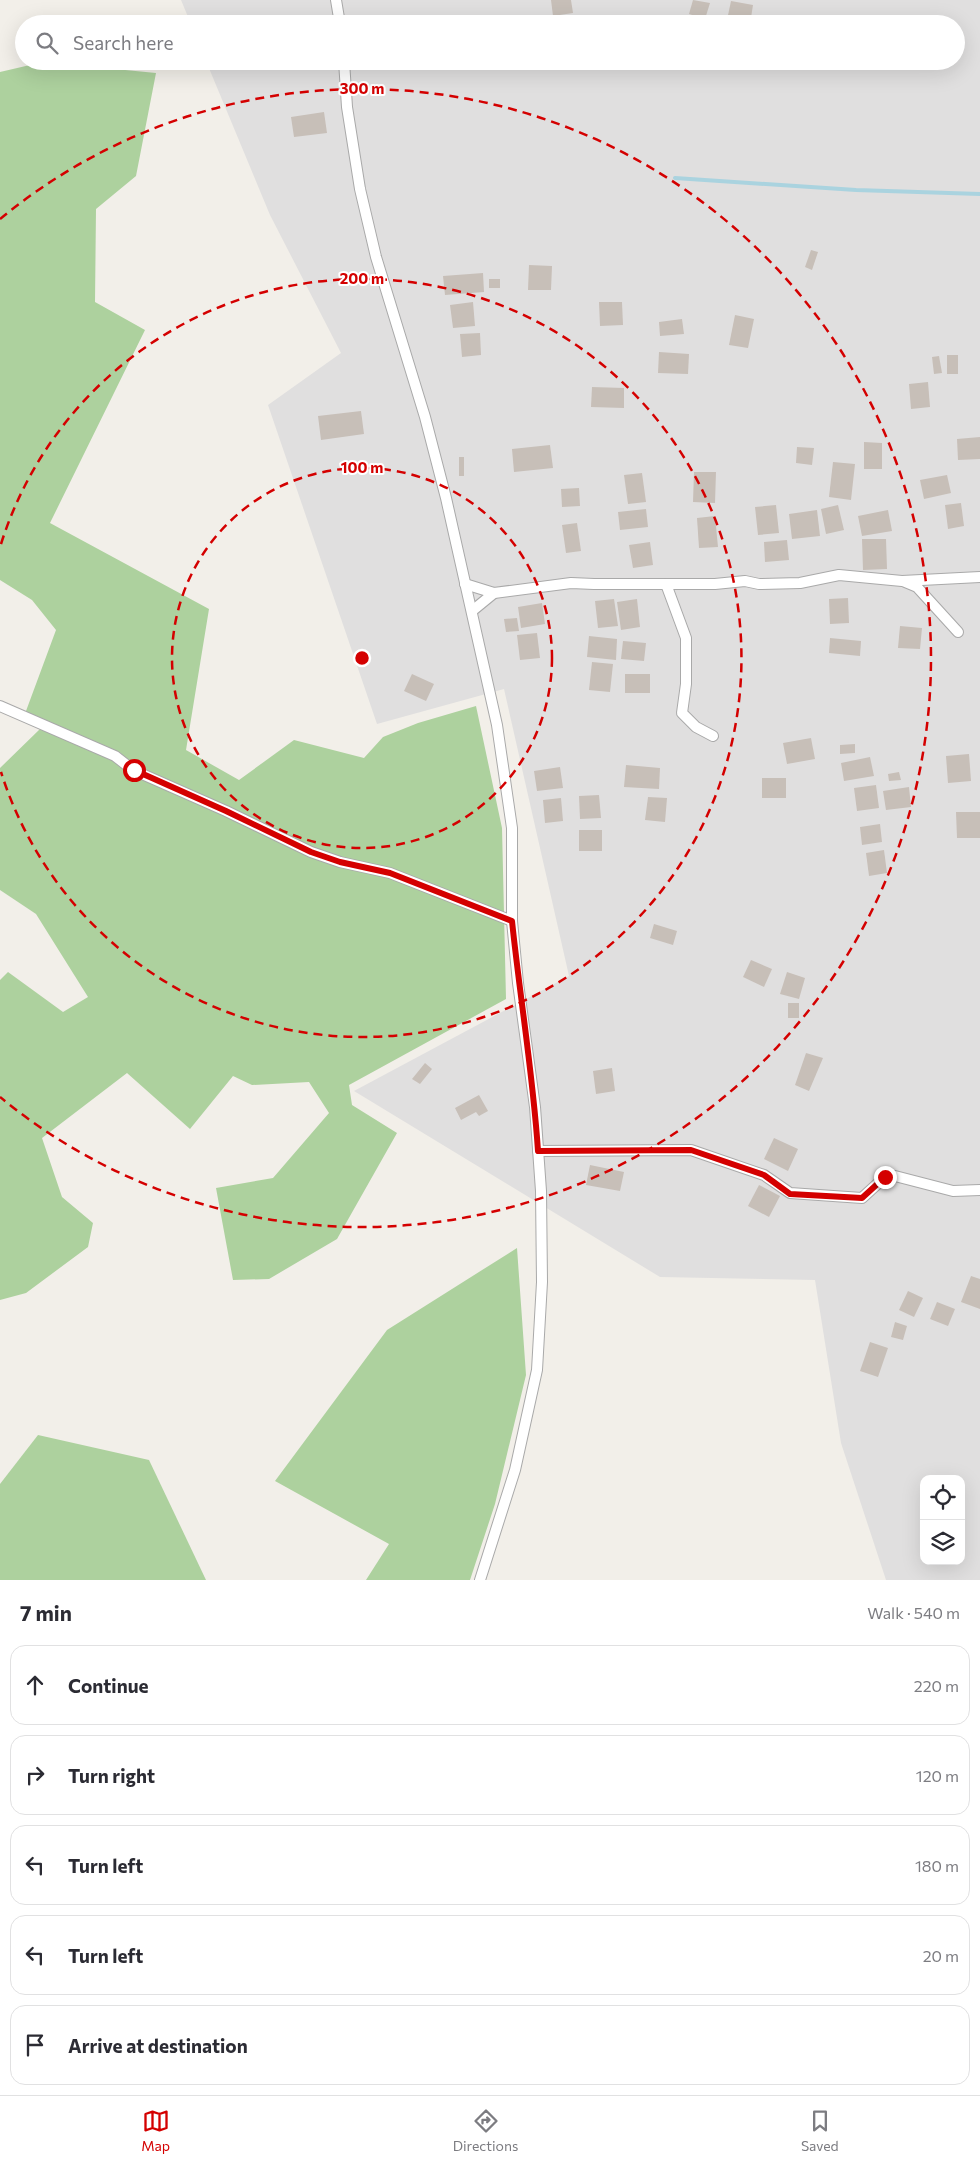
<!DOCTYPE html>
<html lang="en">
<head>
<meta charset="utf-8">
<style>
	:root { --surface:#fff; --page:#f7f7f7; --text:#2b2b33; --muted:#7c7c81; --line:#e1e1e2; --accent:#d40000 }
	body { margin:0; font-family:Commissioner,sans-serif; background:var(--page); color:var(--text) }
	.controls { position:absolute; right:15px; bottom:15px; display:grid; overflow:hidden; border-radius:10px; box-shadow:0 5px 20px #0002 }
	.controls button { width:45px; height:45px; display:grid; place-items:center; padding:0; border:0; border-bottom:1px solid var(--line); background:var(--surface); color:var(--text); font:25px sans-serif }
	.stop { position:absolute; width:15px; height:15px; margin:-11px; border:4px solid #d40000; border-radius:50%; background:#fff }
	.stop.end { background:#d40000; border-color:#fff; box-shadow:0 1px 5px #0008 }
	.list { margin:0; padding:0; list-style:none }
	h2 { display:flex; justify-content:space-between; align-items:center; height:65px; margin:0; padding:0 20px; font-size:21px }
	h2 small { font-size:16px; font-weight:400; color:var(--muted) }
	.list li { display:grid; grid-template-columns:32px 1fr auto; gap:15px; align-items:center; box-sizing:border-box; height:80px; margin:0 10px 10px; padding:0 10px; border:1px solid var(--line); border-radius:15px }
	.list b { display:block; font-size:19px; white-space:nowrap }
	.list em { font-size:16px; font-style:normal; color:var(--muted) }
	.icon { flex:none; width:28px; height:28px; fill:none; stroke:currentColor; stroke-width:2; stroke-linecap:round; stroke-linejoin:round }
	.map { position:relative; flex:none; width:980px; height:1580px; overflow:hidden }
	.search { position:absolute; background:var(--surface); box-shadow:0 5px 20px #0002; left:15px; right:15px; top:15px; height:55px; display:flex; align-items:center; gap:12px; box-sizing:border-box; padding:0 18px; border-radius:28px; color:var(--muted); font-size:19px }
	.sheet { height:515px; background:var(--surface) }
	nav { display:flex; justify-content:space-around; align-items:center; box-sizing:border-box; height:70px; border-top:1px solid var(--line); background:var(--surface); font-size:14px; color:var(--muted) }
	nav a { display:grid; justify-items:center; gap:2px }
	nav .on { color:var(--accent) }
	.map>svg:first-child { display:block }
	.residential { fill:#e0dfdf; fill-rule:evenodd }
	.forest { fill:#add19e }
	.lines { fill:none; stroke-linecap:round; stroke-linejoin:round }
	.stream { stroke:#aad3df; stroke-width:4 }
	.building { fill:#c7bfb8 }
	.minor-casing { stroke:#a9a9a9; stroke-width:12 }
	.minor { stroke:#fff; stroke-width:10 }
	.route { stroke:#d40000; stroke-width:6 }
	.ring { fill:none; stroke:#d40000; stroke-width:2.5; stroke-dasharray:9 6 }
	.centre { fill:#d40000; stroke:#fff; stroke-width:2.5 }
	.ring-label { font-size:15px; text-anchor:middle; font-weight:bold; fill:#d40000; stroke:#fff; stroke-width:4; stroke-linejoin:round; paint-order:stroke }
</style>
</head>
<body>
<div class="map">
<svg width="980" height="1580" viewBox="0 0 980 1580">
	<rect width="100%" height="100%" fill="#f2efe9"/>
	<path class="residential" d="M 181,0 L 980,0 L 980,1580 L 886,1580 L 841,1443 L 815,1280 L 660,1277 L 354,1091 L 569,976 L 504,689 L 377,724 L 268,405 L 341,353 L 270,215 L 206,61 L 956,61 L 956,24 L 191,24 ZM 924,1479 L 961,1479 L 961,1561 L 924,1561 Z"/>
	<g class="forest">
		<polygon points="43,62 156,73 136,176 96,209 95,302 145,330 50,523 209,609 186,750 239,780 294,740 364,758 383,737 418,723 476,706 502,828 506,999 349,1085 352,1105 397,1133 337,1239 269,1279 233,1280 216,1188 273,1178 329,1113 309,1082 252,1085 233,1076 190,1129 127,1073 42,1138 62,1197 93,1223 88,1247 26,1293 0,1300 0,980 8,972 63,1012 88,997 36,914 0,890 0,768 40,729 26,711 56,630 32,600 0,580 0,72"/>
		<polygon points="517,1248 526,1375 495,1504 470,1580 366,1580 389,1544 275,1481 387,1330"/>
		<polygon points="38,1435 149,1460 206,1580 0,1580 0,1484"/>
	</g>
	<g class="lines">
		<polyline class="stream" points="675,178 856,190 980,194"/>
	</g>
	<g class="building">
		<polygon points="551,0 571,0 573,13 553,16"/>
		<polygon points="693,0 710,3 705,19 689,14"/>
		<polygon points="731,1 753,5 750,24 727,20"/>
		<polygon points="324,112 327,133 294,137 291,117"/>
		<polygon points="811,250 818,252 812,270 805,267"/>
		<polygon points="529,265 552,266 551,290 528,290"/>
		<polygon points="483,273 484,292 445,295 443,276"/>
		<rect x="489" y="279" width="11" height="9"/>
		<polygon points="473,302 475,326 453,328 450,305"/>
		<polygon points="599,302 622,302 623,325 600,326"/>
		<polygon points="735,315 754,319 748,348 729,345"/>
		<polygon points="682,319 684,334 660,336 659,322"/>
		<polygon points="480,333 481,355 462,357 460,334"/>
		<polygon points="659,352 689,354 688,374 658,373"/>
		<rect x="947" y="355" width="11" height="19"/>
		<polygon points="939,356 942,373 934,374 932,357"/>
		<polygon points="928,382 930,407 911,409 909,384"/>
		<polygon points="592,387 624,388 624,408 591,407"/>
		<polygon points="361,411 364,434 321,440 318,416"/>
		<polygon points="980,437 980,459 958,460 957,439"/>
		<polygon points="864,442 882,443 882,469 864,469"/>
		<polygon points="550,445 553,468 514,472 512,449"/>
		<polygon points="797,447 814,448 812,465 796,463"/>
		<rect x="459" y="457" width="5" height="19"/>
		<polygon points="833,462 855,464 851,500 829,497"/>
		<polygon points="694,472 716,472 715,503 693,502"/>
		<polygon points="642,473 646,502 628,504 624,475"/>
		<polygon points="947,475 951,493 924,499 920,480"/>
		<polygon points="579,488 580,506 562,507 561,489"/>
		<polygon points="961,503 964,526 948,529 945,505"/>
		<polygon points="776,505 779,533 758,535 755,507"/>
		<polygon points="838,505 844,530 826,534 821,509"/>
		<polygon points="646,509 648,527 620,530 618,512"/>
		<polygon points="817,510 820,536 792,539 789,514"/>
		<polygon points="888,510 892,531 862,536 858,516"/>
		<polygon points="715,516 718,547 699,548 697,518"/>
		<polygon points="577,523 581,551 566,553 562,525"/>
		<polygon points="862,539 886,539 887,569 863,570"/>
		<polygon points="787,540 789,560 765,562 764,542"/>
		<polygon points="650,542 653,565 633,568 629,545"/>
		<polygon points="848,598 849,623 830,624 829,599"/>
		<polygon points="614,599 618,626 598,628 595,601"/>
		<polygon points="637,599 640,627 621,630 617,602"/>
		<polygon points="542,603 545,624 521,628 518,607"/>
		<polygon points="517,618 519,631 506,632 504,619"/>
		<polygon points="900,626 922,628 920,649 898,648"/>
		<polygon points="537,633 540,658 520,660 517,635"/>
		<polygon points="589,636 617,639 616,660 587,657"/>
		<polygon points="830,638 861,641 860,656 829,653"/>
		<polygon points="623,641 646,643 644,661 621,659"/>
		<polygon points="592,662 613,664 610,692 589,690"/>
		<polygon points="412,674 434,684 426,701 404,691"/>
		<rect x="625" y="674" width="25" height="19"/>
		<polygon points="811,738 815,759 787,764 783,743"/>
		<polygon points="855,744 855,753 840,754 840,745"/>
		<polygon points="969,754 971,781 948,783 946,756"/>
		<polygon points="870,757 874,776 844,781 841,763"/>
		<polygon points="626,765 660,768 659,789 624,787"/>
		<polygon points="560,767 563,788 537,791 534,771"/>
		<polygon points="899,772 901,780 889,781 888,774"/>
		<rect x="762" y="778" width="24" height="20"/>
		<polygon points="876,785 879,808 857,811 854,788"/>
		<polygon points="909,787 911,807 886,810 883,791"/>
		<polygon points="599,795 601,818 580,819 579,796"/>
		<polygon points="648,797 667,798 665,822 645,820"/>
		<polygon points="561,798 563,821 545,823 543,800"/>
		<polygon points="956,812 980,812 980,838 957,838"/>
		<polygon points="880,824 882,842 862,845 860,827"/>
		<rect x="579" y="830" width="23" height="21"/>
		<polygon points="884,850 887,873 869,876 866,853"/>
		<polygon points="654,924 677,931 673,945 650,938"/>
		<polygon points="751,960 772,969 764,987 743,977"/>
		<polygon points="787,972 805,978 799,999 780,994"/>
		<rect x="788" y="1003" width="11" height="15"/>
		<polygon points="806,1053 823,1058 809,1091 795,1085"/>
		<polygon points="425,1063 432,1069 420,1084 412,1079"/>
		<polygon points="612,1068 615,1091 596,1094 593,1071"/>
		<polygon points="479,1095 488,1111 479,1116 476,1112 461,1120 455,1108"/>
		<polygon points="774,1138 798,1149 788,1171 764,1159"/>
		<polygon points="590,1165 624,1172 620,1191 586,1185"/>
		<polygon points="759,1185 780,1196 769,1217 748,1206"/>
		<polygon points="971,1276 980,1279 980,1309 961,1302"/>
		<polygon points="908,1291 923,1298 914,1317 899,1310"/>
		<polygon points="937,1302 955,1309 948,1326 930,1319"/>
		<polygon points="895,1322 907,1326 903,1340 891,1337"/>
		<polygon points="870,1342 888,1348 878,1377 860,1371"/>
	</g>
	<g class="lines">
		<defs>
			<g id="minor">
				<polyline points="336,0 340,24"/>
				<polyline points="344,61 347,107 360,189 376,257 425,417 446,498 497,725 512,828 512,921 518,983 535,1107 541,1191 542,1282 537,1370 515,1470 480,1580"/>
				<polyline points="905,582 917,587 958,632"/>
				<polyline points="465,584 494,593 571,583 594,584 715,584 745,581 759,584 800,583 839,575 902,581 980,577"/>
				<polyline points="666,584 686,638 686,684 682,713 696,727 713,736"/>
				<polyline points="472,611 494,593"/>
				<polyline points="0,706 115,756 133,770 226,811 311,852 340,862 390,873 512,921"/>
				<polyline points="538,1151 691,1150 764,1175 790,1193 862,1198 885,1177 895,1176 953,1191 980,1190"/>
			</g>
		</defs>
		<use href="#minor" class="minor-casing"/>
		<use href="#minor" class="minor"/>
	</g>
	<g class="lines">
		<path class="route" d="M 134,770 L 226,811 L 311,852 L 340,862 L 390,873 L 512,921 C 520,998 533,1074 538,1151 L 691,1150 L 764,1175 L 790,1194 L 862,1198 L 885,1177"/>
	</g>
	<g class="ring">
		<circle cx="362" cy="658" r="190"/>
		<path d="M1 544A379 379 0 1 1 1 772"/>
		<path d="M0 219A569 569 0 1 1 0 1097"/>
	</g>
	<circle cx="362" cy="658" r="8" class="centre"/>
	<g class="ring-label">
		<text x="362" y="94">300 m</text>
		<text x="362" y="284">200 m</text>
		<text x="362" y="473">100 m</text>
	</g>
</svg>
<div class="controls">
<button><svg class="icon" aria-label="locate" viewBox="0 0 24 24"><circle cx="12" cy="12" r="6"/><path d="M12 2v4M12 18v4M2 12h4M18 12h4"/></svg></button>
<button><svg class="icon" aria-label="layers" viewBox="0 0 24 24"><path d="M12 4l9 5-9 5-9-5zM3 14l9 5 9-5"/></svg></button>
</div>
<div class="stop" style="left:134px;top:770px"></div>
<div class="stop end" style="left:885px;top:1177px"></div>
<div class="search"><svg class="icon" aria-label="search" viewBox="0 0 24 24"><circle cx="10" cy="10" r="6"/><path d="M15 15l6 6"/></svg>Search here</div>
</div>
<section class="sheet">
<h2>7 min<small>Walk · 540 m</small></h2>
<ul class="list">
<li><svg class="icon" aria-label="ahead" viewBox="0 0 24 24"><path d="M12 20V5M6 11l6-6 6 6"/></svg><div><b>Continue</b></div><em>220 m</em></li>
<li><svg class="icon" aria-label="right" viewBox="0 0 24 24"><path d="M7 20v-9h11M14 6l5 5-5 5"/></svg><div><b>Turn right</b></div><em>120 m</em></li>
<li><svg class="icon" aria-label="left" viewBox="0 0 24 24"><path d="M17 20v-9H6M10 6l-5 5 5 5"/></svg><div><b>Turn left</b></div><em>180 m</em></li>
<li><svg class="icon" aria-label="left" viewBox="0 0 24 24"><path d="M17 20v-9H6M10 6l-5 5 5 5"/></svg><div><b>Turn left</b></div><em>20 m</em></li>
<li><svg class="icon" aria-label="arrive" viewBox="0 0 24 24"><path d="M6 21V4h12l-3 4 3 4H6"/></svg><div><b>Arrive at destination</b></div></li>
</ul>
</section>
<nav>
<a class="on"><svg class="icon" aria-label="map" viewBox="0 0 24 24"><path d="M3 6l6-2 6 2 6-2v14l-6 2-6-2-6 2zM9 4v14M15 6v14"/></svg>Map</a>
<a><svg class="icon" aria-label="directions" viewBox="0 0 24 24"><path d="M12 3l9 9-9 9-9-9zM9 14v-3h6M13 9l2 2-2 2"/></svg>Directions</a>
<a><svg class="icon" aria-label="saved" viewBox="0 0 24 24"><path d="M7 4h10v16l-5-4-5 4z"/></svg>Saved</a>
</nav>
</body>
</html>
